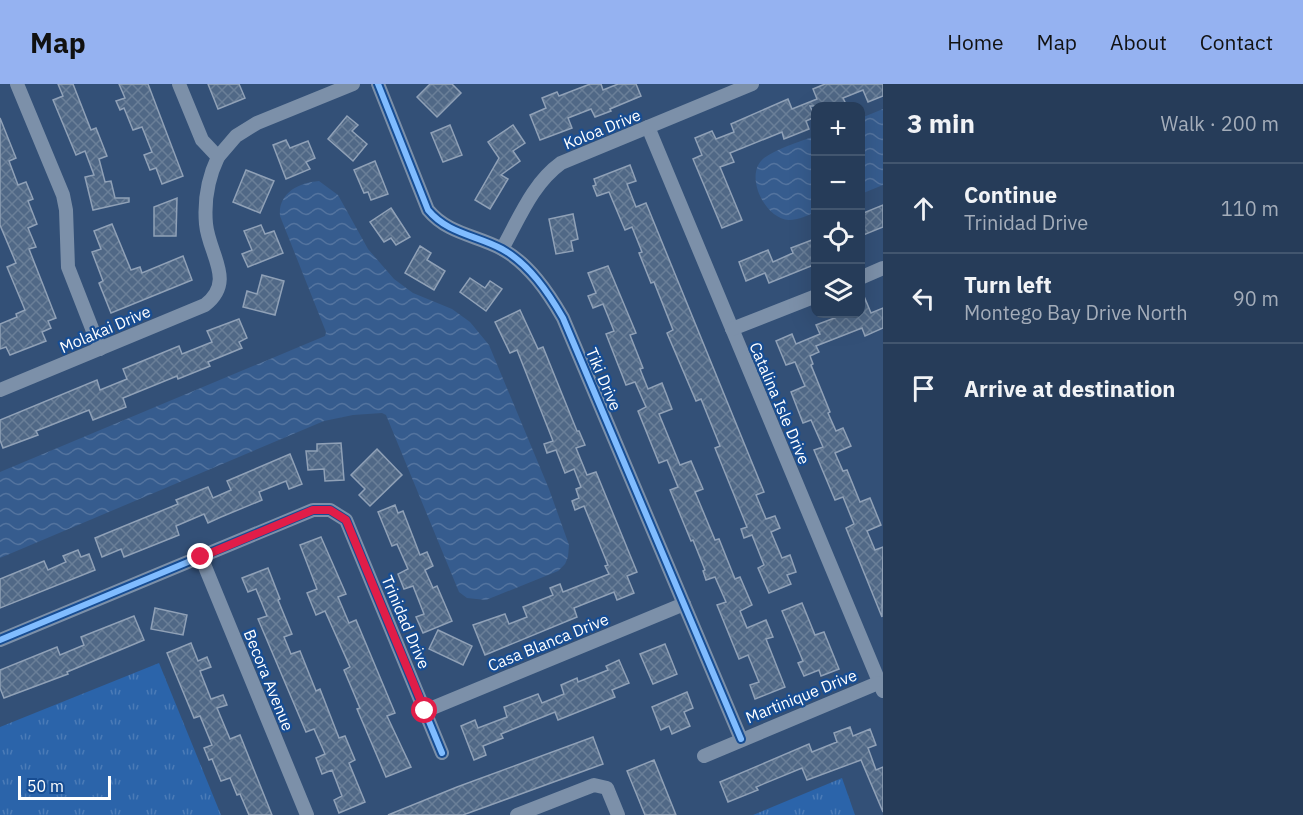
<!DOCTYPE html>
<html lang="en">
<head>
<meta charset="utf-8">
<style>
	:root { --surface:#263c59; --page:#2e435f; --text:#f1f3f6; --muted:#a4adba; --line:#42566f; --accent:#95b2f1 }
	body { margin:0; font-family:"IBM Plex Sans",sans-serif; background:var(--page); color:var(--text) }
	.controls { position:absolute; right:18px; top:18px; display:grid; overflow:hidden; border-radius:12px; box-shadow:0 6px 24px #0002 }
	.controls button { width:54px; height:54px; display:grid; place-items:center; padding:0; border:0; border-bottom:2px solid var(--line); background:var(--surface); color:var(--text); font:30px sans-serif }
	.scale { position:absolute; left:18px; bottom:15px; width:93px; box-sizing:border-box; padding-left:6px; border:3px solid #fff; border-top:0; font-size:16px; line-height:21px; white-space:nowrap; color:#fff; -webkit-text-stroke:4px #174d93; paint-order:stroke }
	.stop { position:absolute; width:18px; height:18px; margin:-14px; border:4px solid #e11d48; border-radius:50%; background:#fff }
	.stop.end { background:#e11d48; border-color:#fff; box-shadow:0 2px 6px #0008 }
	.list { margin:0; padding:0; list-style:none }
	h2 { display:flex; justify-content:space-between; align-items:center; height:78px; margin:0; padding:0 24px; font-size:26px }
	h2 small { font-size:20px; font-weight:400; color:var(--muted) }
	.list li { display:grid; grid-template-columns:39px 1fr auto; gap:18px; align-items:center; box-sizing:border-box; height:90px; padding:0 24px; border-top:2px solid var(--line) }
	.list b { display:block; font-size:22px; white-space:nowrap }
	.list p { margin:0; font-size:20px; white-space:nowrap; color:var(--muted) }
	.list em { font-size:20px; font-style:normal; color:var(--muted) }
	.icon { flex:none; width:33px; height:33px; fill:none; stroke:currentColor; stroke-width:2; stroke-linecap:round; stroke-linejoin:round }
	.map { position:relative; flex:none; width:883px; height:731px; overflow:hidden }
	header { display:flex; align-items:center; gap:36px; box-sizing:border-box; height:84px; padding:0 30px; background:var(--accent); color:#111 }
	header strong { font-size:28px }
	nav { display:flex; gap:33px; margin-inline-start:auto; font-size:21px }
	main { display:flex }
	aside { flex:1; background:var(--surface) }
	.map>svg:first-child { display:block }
	.grass { fill:url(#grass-tufts) }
	.water { fill:url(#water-waves) }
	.building { fill:url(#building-cross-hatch); stroke:#90a1b7; stroke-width:1.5 }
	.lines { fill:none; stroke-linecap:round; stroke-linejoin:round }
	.street { stroke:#7c90a9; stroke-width:14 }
	.cycleway-casing { stroke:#174d93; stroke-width:10 }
	.cycleway { stroke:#80bcff; stroke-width:6 }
	.route { stroke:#e11d48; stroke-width:8 }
	.labels { text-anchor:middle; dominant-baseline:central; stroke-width:4.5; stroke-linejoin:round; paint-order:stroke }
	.street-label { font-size:16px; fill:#fff; stroke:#174d93 }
</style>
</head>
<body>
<header>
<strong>Map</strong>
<nav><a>Home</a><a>Map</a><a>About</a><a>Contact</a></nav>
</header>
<main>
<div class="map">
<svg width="883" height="731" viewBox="0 0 883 731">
	<defs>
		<pattern id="grass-tufts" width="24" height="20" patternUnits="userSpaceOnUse" patternTransform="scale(1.5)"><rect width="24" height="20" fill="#2b64aa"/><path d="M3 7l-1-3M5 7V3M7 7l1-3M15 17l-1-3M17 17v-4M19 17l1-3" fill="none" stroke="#4b7bb7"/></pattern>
		<pattern id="water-waves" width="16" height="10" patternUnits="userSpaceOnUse" patternTransform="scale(1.5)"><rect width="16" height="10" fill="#365c8e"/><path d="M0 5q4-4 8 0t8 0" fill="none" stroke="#54749f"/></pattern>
		<pattern id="building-cross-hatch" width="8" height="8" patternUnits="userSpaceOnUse" patternTransform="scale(1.5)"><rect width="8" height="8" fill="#506886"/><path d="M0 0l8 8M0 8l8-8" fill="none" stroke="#6a7f98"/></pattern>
	</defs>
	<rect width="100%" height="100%" fill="#335077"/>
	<g class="grass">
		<polygon points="159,579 221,731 0,731 0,643"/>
		<polygon points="842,694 855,731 753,731"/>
	</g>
	<g class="water">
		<polygon points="883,25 883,101 861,110 861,34"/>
		<path d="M 815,52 L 815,128 C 807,132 798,136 789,136 C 765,135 743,91 764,74 C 778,64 799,58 815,52 Z"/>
		<path d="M 319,97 L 338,111 L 368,165 L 394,195 L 413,209 L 452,225 L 470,238 L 489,261 L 549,405 L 569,461 L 568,473 L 565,480 L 558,487 L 486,516 L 467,514 L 459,508 L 386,331 L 382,329 L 353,331 L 324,337 L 0,474 L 0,388 L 325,252 L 326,248 L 280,132 C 278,109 298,99 319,97 Z"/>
	</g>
	<g class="building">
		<polygon points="58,0 73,0 91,46 96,44 107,72 99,75 105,98 111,97 115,114 129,114 129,118 93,126 85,93 94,91 85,67 76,71 53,16 63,12"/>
		<polygon points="119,0 148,0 183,92 162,100 156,84 150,86 144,71 152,68 142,43 133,46 124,24 120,26 116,17 125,14"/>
		<polygon points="208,0 239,0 245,14 218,25"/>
		<polygon points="430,0 452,0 461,9 437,33 417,13"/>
		<polygon points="590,0 601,0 603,6 618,0 636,0 641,12 610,25 611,27 595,33 591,25 568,34 572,44 540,56 530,31 546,24 542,14 557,8 559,12"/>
		<polygon points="825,0 883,0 883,12 868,18 863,6 843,14 847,22 810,22 815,33 806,37 809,45 784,55 782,48 730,69 734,78 720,83 742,136 722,144 693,75 702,71 695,54 712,47 716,55 734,48 731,40 788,15 792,25 817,15 813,5"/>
		<polygon points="347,32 358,41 352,47 367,60 353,77 328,55"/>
		<polygon points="0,34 16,74 9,77 18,101 26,98 33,115 28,117 37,140 28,144 36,163 29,165 56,234 48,237 51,244 42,248 46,257 10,271 6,263 0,265 0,240 17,233 16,230 25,226 7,183 16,179 0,141"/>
		<polygon points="450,41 462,71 443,78 431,49"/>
		<polygon points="513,41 525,59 513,67 520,77 501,91 508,95 490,125 475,116 499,74 488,58"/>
		<polygon points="286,56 290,64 308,57 315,74 306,78 310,85 286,95 273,61"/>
		<polygon points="375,77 388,110 371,116 368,108 364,109 354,86"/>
		<polygon points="630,81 636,97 627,100 636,123 646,119 764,408 756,411 766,435 775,432 780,444 771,448 782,474 790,471 796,488 787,491 791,500 769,509 758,484 764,481 752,451 744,454 741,445 747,443 715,364 720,362 701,315 696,317 667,249 673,246 654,198 651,199 639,169 642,168 632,143 625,146 609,108 597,112 593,102 596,101 594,95"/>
		<polygon points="246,86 274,97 260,129 233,118"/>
		<polygon points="177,114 176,152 154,152 154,123"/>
		<polygon points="883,121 883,143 861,152 861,130"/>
		<polygon points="391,124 410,153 396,161 391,154 384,158 370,138"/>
		<polygon points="573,130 578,155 571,157 573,167 556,170 549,135"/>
		<polygon points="112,140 131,186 140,183 142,189 183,172 192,196 111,229 99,199 103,197 92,168 101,165 94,147"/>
		<polygon points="261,141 265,150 274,147 283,169 248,183 242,170 252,166 244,147"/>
		<polygon points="812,156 816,164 816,180 769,199 765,189 746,197 739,178 768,166 773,178 793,169 791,164"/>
		<polygon points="420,162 431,169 427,176 445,187 434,206 405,189"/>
		<polygon points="608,182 636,249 630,251 643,284 640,285 648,305 662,299 672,325 659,330 680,381 691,377 703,405 695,408 715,456 719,455 735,495 740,493 752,521 740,527 747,544 766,536 773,553 766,555 785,603 755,615 750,601 759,598 748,571 739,575 717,521 726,518 715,493 706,496 703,487 705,486 693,456 691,457 670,406 678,403 667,376 659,379 638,327 646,323 635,298 626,301 606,250 614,247 603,220 593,224 588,212 596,209 588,189"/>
		<polygon points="262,191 284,197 275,231 243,223 247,207 257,210"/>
		<polygon points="470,194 485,204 490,197 502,205 486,227 460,208"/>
		<polygon points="861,205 871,229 883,224 883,244 865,252 862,244 816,262 819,268 810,272 813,280 811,281 830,328 828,329 836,347 843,344 851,362 835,369 843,387 847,386 860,418 870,414 881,441 867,447 875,466 883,463 882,533 846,444 854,440 843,413 835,416 814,366 823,363 811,336 803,339 791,308 805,302 795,278 786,281 776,257 792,250 796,260 820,250 816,241 845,230 861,230"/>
		<polygon points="520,226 538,265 543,263 577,347 579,347 585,361 576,364 587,391 596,388 637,488 627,492 634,509 617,516 614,508 574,524 577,533 485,571 473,541 505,530 509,540 527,533 523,523 553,511 550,504 560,500 563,508 609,490 605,482 608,481 584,422 575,426 572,417 579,414 576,405 581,403 574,385 565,389 556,366 547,369 544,360 553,357 517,266 510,269 495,238"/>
		<polygon points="239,235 247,254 239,258 242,264 208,278 210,282 178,295 177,292 123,314 126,323 93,336 89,326 36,347 38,351 3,364 0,356 0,336 97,296 100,306 127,295 123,285 179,262 182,270 212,258 207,247"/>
		<polygon points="341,359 344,396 325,397 324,385 308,386 306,367 317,367 317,360"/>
		<polygon points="377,365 402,391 370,422 359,411 365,405 351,391"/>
		<polygon points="290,370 302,400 289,405 286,397 259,408 262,416 221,433 208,439 204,430 176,442 179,451 124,473 121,465 102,473 95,454 178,420 176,416 208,403 213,414 231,406 227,397"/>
		<polygon points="395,421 398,429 403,427 420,471 427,468 433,482 425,486 433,504 437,502 452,537 423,549 416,533 424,530 413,502 404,505 398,490 408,485 397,460 392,462 378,428"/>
		<polygon points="321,453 346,510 338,513 349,539 356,536 395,629 387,632 411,683 386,693 357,625 360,624 344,586 350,583 325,527 316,531 307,509 317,505 300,461"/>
		<polygon points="78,466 81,473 89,470 95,486 0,524 0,495 44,477 48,486 66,478 63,472"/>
		<polygon points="268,484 280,515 278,516 292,550 284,553 291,570 300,567 316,607 320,605 339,654 345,652 355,676 349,679 365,718 339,729 334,716 342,712 332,686 322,690 316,674 325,670 314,645 306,648 258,535 267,532 256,505 248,508 242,494"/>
		<polygon points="802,519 815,551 824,548 839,585 821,592 819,586 804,592 798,579 803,577 782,527"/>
		<polygon points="155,524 187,531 183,551 151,545"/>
		<polygon points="134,532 144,556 67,588 68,590 4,614 0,604 0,586 57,563 60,571 84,561 81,553"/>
		<polygon points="438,546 472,562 463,581 429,565"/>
		<polygon points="191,559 198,577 207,573 211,583 200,587 211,615 223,611 227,621 217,624 230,655 240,651 272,731 249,731 240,710 237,711 230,694 221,697 212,675 209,676 204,664 212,661 200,632 194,634 167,569"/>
		<polygon points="665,560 677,590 653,600 640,570"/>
		<polygon points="619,576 629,599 612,606 615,613 558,636 555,628 501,650 503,654 483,662 486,671 474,676 461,642 475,636 478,644 507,633 504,623 538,610 542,619 564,610 561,601 577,594 578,598 608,586 606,582"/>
		<polygon points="687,608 693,624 684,628 690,642 672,650 669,642 661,646 652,623"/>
		<polygon points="850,643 853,652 870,645 876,661 868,664 876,686 883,683 883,728 861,676 807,696 802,684 756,703 758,706 728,718 720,698 809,660 812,668 837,658 834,649"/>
		<polygon points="593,653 603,680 463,731 388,731 457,703"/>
		<polygon points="654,676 676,731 645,731 627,687"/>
	</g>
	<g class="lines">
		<g class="street">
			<polyline points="17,0 63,111 66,126 68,183 100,265"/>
			<path d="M 378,0 L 428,126 C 448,150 476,151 502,165 C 529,180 548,208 563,234 L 741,655"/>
			<polyline points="648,43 883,607"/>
			<polyline points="218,73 236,52 257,39 353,0"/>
			<path d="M 502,165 C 519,135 532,100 561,79 L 752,0"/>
			<polyline points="860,194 883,184"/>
			<polyline points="732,245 816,212"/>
			<path d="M 0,306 L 205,221 C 236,197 209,171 206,140 C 204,117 208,94 218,73 L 202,56 L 179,0"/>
			<polyline points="201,473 307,731"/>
			<polyline points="0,556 313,426 330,426 346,436 442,669"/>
			<polyline points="425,627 684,520"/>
			<polyline points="704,672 878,599"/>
			<polyline points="517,731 594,701 607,704 618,731"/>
		</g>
		<defs>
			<g id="cycleway">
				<path d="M 378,0 L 428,126 C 448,150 476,151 502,165 C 529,180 548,208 563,234 L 741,655"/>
				<polyline points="0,556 313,426 330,426 346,436 442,669"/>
			</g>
		</defs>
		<use href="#cycleway" class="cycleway-casing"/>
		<use href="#cycleway" class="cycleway"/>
	</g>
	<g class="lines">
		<polyline class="route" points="201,473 313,426 330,426 346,436 425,627"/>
	</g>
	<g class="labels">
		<g class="street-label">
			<text transform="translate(602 45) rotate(-22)">Koloa Drive</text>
			<text transform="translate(105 245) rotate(-23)">Molakai Drive</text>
			<text transform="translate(604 295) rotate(67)">Tiki Drive</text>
			<text transform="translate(780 319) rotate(67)">Catalina Isle Drive</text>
			<text transform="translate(406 538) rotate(67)">Trinidad Drive</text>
			<text transform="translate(548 558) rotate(-22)">Casa Blanca Drive</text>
			<text transform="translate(269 596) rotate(68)">Becora Avenue</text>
			<text transform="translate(801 612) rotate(-22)">Martinique Drive</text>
		</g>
	</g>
</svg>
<div class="controls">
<button>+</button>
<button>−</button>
<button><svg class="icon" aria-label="locate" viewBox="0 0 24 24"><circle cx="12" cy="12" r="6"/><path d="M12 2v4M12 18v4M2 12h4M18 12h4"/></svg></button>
<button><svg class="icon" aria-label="layers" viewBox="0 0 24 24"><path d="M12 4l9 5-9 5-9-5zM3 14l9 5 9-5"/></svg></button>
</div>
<div class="scale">50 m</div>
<div class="stop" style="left:425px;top:627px"></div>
<div class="stop end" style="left:201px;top:473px"></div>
</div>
<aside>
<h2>3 min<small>Walk · 200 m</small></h2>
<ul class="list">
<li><svg class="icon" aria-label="ahead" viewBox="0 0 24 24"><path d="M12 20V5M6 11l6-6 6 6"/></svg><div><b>Continue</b><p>Trinidad Drive</p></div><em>110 m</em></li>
<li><svg class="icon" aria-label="left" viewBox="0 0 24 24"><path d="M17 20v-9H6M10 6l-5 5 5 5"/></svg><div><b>Turn left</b><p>Montego Bay Drive North</p></div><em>90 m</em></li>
<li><svg class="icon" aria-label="arrive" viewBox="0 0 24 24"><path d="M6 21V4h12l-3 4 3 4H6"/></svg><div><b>Arrive at destination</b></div></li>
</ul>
</aside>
</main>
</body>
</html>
